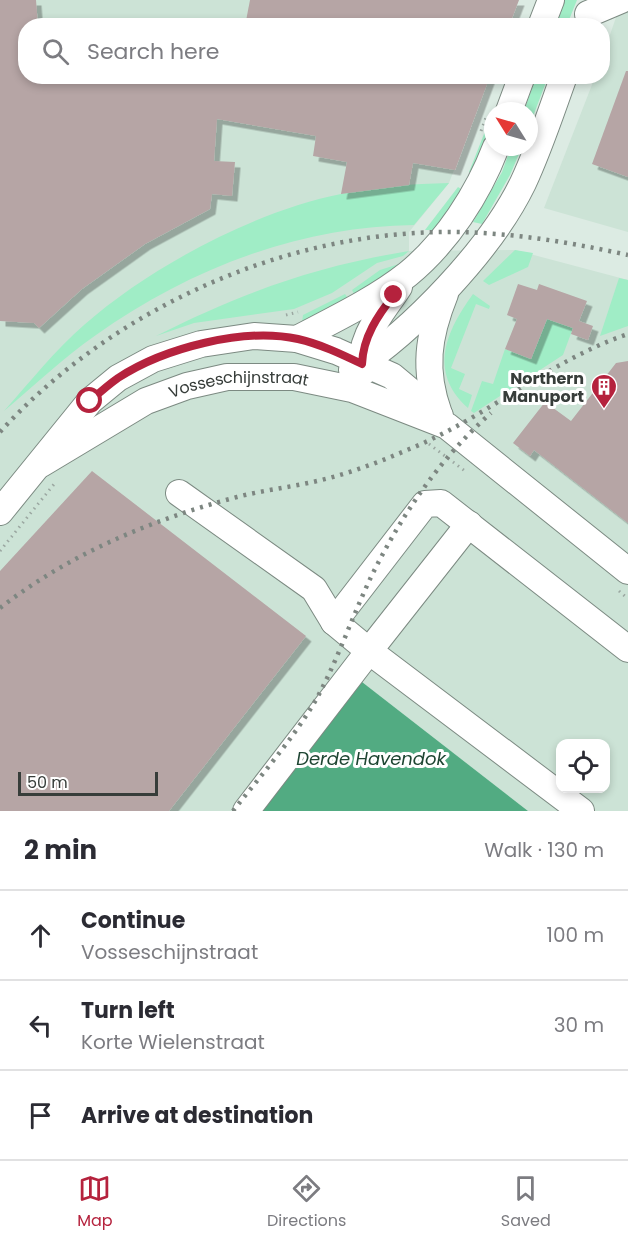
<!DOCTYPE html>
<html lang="en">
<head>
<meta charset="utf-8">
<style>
	:root { --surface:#fff; --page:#f7f7f7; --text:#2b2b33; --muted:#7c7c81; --line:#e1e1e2; --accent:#b5223d }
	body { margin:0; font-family:Poppins,sans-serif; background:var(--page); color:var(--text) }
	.controls { position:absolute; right:18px; bottom:18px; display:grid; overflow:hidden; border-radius:12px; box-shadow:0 3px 9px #0003 }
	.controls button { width:54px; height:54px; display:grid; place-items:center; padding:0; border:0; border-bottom:2px solid var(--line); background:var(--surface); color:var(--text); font:30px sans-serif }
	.compass { position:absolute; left:484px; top:102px; width:54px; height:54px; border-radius:50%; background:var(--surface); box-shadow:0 3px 9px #0003; rotate:307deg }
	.scale { position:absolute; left:18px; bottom:15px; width:140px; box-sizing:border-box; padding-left:6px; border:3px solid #373d3a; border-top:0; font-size:16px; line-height:21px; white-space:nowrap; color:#373d3a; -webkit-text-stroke:4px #fff; paint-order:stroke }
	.stop { position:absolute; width:18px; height:18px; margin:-14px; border:4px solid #b5223d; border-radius:50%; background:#fff }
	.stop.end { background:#b5223d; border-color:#fff; box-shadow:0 2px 6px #0008 }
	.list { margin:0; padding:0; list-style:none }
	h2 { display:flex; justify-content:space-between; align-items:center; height:78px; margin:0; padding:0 24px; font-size:26px }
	h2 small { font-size:20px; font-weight:400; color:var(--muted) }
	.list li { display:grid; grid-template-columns:39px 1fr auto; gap:18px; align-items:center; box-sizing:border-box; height:90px; padding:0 24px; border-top:2px solid var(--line) }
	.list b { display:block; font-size:22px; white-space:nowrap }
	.list p { margin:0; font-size:20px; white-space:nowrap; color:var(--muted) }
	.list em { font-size:20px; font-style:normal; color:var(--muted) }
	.icon { flex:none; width:33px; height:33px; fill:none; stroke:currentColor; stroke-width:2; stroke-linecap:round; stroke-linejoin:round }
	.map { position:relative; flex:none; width:628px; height:811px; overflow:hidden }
	.search { position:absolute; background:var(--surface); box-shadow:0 3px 9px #0003; left:18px; right:18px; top:18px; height:66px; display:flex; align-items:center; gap:15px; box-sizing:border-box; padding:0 21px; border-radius:24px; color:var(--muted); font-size:22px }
	.sheet { height:348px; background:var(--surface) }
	nav { display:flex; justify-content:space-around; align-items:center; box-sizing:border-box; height:84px; border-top:2px solid var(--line); background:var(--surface); font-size:16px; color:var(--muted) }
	nav a { display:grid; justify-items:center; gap:3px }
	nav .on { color:var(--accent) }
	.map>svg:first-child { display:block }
	.built { fill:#cce3d6; fill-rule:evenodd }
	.green { fill:#a0edc6 }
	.water { fill:#52ab82 }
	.building { fill:#b6a5a5; filter:url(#shadow) }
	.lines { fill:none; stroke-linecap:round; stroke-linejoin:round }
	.minor-casing { stroke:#7c8a82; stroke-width:28 }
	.path { stroke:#9ba7a1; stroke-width:3; stroke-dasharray:1.5 4.5; stroke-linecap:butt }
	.minor { stroke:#fff; stroke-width:26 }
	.rail { stroke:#7d8681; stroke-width:4.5; stroke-dasharray:3 6; stroke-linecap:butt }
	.route { stroke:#b5223d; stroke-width:8 }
	.labels { text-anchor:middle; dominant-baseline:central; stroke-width:6; stroke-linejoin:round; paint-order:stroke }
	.poi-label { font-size:16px; font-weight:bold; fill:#373d3a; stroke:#fff; text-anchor:end }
	.street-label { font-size:16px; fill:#373d3a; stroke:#fff }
	.water-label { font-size:18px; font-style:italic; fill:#1e4532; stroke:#fff }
</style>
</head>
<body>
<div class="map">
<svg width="628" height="811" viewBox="0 0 628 811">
	<defs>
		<filter id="shadow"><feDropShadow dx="5.5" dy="5.5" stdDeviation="0" flood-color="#0004"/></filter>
	</defs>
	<rect width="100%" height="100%" fill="#dcebe3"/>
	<g class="built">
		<path d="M 0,0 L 519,0 L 509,25 L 26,26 L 26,76 L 490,77 L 449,183 L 409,232 L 409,251 L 515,250 L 628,280 L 628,811 L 528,811 L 362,682 L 261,811 L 0,811 ZM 560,744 L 606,744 L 606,788 L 560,788 Z"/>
		<polygon points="622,0 628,0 628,232 544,208 595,77 602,76 603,55"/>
	</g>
	<g class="green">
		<polygon points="564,0 577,0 567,25 554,26"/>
		<polygon points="536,77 548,77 529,127 529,111 524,111"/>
		<polygon points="486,129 492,131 473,173 469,172"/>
		<polygon points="511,147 522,147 510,175 482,224 473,222 502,172"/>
		<path d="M 449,183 L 414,225 C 300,226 189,269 96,335 C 63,358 34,386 4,411 C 30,382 55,350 84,325 C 150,267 255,211 341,194 C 376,186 413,184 449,183 Z"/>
		<polygon points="458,187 464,191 435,230 425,230"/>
		<polygon points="515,250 533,253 528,267 489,285 483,281"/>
		<path d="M 409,251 L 403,256 L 377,263 L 332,293 L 294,309 L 194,323 L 156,336 C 241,293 316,266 409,251 Z"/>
		<polygon points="399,264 400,266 357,299 352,290 380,270"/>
		<polygon points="619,278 628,280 628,326 600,336"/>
		<polygon points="345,294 351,303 302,323 303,315"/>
		<path d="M 473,294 L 490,306 L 489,309 L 476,304 L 451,368 L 465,374 L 459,389 L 472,395 L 468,408 C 427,371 447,330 473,294 Z"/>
		<polygon points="547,319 573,328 563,355 474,413 471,411 482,381 493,384 505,349 531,359"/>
	</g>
	<polygon class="water" points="362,682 528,811 261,811"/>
	<g class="building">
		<polygon points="0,0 36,0 38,26 26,26 26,76 490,76 455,170 413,163 409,185 341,194 347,162 313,156 316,136 217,119 214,161 235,162 232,196 212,194 210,209 145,244 82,289 39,328 34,323 0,321"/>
		<polygon points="250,0 519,0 509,26 245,26"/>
		<polygon points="626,71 628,71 628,177 592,164"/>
		<polygon points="518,284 537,290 539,284 587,301 579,321 593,326 588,340 571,334 573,328 547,319 531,359 505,349 517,319 507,315"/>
		<polygon points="628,361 628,523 534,450 530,456 513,443 545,402 571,421 616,363"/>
		<polygon points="92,471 306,636 169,811 0,811 0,571"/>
	</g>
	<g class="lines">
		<defs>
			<g id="minor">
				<polyline points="588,14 621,0"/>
				<polyline points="541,26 551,0"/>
				<polyline points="509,111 522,76"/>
				<path d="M 297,339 C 335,319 375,300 408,274 C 447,242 478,194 496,147"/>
				<path d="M 352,370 C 413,331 491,249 523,183 C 539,149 551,112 564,76"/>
				<path d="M 363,372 C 357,338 383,312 399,287"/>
				<path d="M 439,414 C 423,370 428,336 445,294"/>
				<path id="s1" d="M 41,464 L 146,401 L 187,386 L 227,377 L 294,377 L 352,389 L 447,426 L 628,571"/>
				<polyline points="179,493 314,589 334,622"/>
				<polyline points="0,512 90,401 118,378 153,359 201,344 254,336 297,339 336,351 392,376 440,416"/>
				<polyline points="469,524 369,651 581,811"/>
				<polyline points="246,811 369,651 334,622 425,504 441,503 628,649"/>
			</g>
		</defs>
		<use href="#minor" class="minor-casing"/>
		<g class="path">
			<polyline points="481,131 487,115"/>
			<polyline points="286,315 298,312"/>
			<polyline points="429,444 465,471"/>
			<polyline points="0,551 55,483"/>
			<polyline points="619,591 628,599"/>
		</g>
		<use href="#minor" class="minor"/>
		<g class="rail">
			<path d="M 0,432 C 111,310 282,232 448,232 C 510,232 568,242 628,255"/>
			<path d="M 0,608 C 71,553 151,520 237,497 C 260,491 284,488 308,483 C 342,476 375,464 407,450 C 485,419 548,361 628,334"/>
			<path d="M 233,811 C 262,774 294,738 317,698 C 338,659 352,617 371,577 C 401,516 439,459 491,413"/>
		</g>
	</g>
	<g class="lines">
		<path class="route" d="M 90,401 C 99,393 108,385 118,378 C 164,348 244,327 298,339 C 320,344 341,354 362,364 C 363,337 378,315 394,295"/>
	</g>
	<defs>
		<symbol id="building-pin" viewBox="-11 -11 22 30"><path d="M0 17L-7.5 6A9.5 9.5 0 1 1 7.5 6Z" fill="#b5223d" stroke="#fff"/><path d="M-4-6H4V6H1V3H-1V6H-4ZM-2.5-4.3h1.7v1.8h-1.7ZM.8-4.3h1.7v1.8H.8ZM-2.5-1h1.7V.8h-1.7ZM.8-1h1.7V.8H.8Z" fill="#fff"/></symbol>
	</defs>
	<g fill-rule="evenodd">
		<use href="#building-pin" x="589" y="372" width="30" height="40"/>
	</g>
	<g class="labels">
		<g class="poi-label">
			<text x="584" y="378">Northern<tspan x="584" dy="18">Manuport</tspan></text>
		</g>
		<g class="street-label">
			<text stroke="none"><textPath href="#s1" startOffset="218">Vosseschijnstraat</textPath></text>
		</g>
		<g class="water-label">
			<text x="371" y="758">Derde Havendok</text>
		</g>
	</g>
</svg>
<div class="controls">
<button><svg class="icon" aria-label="locate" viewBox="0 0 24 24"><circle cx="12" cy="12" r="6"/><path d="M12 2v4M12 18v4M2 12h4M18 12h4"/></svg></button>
</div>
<svg class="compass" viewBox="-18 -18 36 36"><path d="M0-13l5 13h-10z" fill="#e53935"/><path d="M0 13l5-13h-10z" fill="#7c7c81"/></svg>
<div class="scale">50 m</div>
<div class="stop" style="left:90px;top:401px"></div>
<div class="stop end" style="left:394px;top:295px"></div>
<div class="search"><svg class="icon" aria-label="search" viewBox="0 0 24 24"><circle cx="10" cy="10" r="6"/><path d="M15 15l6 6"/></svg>Search here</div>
</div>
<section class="sheet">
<h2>2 min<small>Walk · 130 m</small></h2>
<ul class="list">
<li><svg class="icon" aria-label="ahead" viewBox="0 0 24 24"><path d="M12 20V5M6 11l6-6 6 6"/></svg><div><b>Continue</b><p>Vosseschijnstraat</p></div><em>100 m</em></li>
<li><svg class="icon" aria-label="left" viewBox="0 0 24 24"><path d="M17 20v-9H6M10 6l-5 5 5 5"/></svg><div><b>Turn left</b><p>Korte Wielenstraat</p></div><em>30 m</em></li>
<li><svg class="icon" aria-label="arrive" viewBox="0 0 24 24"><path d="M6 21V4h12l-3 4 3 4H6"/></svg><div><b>Arrive at destination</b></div></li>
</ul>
</section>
<nav>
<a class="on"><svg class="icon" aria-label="map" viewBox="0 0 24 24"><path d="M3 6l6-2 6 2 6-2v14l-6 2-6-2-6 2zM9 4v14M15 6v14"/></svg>Map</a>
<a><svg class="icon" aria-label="directions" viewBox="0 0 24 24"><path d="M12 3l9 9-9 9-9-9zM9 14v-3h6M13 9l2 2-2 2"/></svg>Directions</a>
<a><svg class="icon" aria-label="saved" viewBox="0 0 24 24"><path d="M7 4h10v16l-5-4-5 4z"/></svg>Saved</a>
</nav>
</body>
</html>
